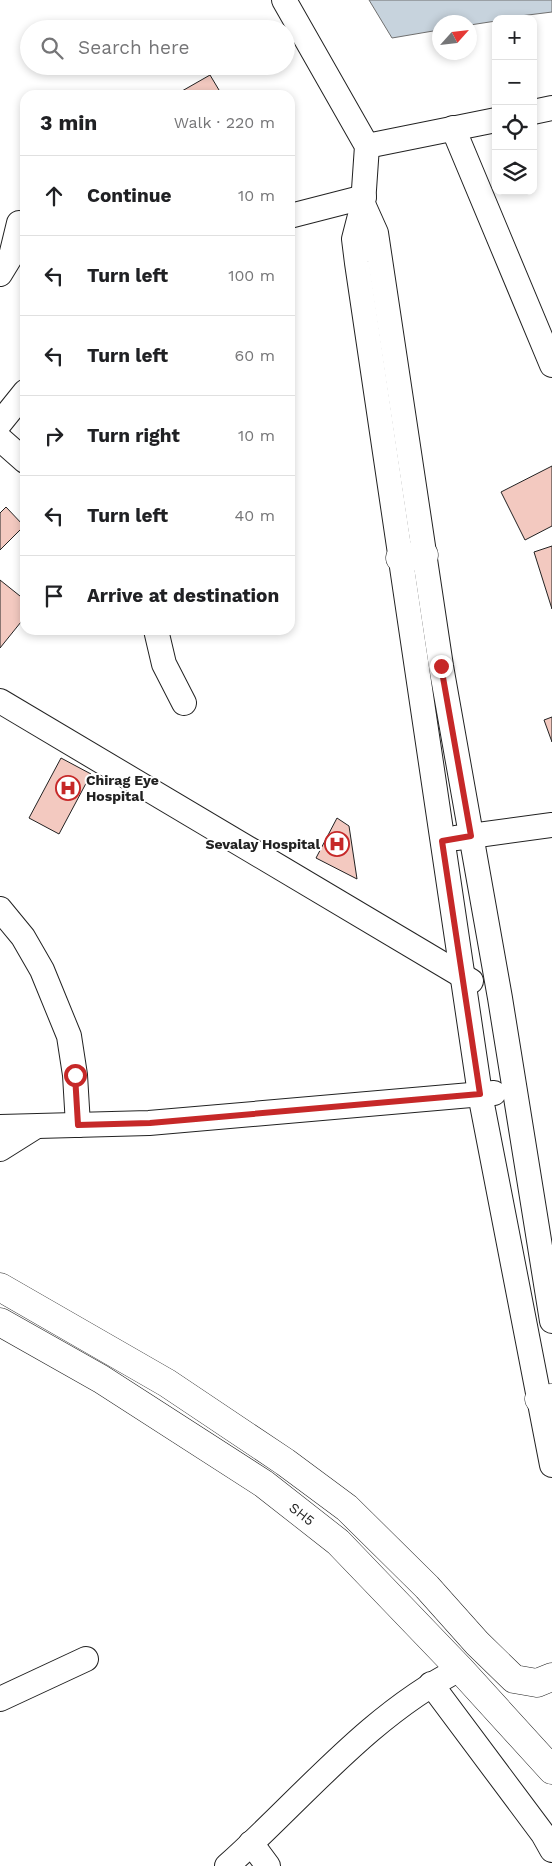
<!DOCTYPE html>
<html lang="en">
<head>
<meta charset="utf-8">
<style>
	:root { --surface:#fff; --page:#f6f6f6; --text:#202124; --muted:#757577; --line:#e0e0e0 }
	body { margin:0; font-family:"Work Sans",sans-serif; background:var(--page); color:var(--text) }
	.controls { position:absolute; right:15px; top:15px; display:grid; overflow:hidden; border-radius:10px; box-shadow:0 2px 8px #0003 }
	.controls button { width:45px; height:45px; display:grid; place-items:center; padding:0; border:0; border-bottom:1px solid var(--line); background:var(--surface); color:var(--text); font:25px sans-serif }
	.compass { position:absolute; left:432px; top:15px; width:45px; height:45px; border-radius:50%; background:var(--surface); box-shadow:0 2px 8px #0003; rotate:63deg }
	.stop { position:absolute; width:15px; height:15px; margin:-11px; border:4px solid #c62828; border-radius:50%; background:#fff }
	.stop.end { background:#c62828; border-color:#fff; box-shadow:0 1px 5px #0008 }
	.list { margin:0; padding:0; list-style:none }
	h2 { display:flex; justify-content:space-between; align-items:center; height:65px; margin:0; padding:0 20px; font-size:21px }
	h2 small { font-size:16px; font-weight:400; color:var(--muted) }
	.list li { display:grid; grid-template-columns:32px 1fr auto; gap:15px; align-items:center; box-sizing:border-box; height:80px; padding:0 20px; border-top:1px solid var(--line) }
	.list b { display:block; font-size:19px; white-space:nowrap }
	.list em { font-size:16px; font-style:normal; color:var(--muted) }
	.icon { flex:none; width:28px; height:28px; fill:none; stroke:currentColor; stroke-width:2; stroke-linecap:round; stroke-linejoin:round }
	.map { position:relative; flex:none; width:552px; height:1866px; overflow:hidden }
	.search { position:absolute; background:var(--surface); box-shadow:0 2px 8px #0003; left:20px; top:20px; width:275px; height:55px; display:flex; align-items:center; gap:12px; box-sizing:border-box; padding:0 18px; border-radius:28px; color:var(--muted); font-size:19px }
	.panel { position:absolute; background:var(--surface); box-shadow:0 2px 8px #0003; left:20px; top:90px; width:275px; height:545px; border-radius:15px }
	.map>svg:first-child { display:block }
	.water { fill:#c7d3dd; stroke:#6f6f6f }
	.building { fill:#f3c9c0; stroke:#222 }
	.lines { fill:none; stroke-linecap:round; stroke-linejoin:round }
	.street-casing { stroke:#222; stroke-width:26 }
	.secondary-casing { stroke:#222; stroke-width:29 }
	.primary-casing { stroke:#222; stroke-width:29 }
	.street { stroke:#fff; stroke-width:24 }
	.secondary { stroke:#fff; stroke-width:28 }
	.primary { stroke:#fff; stroke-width:28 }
	.route { stroke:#c62828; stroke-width:6 }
	.labels { text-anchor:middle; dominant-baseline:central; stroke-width:4; stroke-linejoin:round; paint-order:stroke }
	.poi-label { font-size:14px; font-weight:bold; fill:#222; stroke:#fff; text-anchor:start }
	.street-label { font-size:14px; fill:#222; stroke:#fff }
</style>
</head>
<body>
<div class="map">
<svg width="552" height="1866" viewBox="0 0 552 1866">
	<rect width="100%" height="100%" fill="#fff"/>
	<polygon class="water" points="369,0 552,0 552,12 496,19 496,21 470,25 470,22 440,22 439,30 392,38"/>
	<g class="building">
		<polygon points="210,75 222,95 175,95"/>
		<polygon points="552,466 552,526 525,540 501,492"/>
		<polygon points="6,507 24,526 0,550 0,513"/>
		<polygon points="552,546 552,609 534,552"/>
		<polygon points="0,580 25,600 25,617 0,648"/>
		<polygon points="552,717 552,742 544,720"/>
		<polygon points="61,758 91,774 59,834 29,818"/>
		<polygon points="337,818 349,826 357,879 316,858"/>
	</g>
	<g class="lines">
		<defs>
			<g id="street">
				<polyline points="284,0 367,146 363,204 354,239 357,263 480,1094 552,1465"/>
				<polyline points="533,112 552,108"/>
				<polyline points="453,128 552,365"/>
				<polyline points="367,146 496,120"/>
				<polyline points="363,204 376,233 441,666 500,998 552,1321"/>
				<polyline points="290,216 364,197"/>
				<polyline points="0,274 11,256 19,223"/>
				<polyline points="0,423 25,392"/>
				<polyline points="0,439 25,461"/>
				<polyline points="156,630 164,664 184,703"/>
				<polyline points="0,701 471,981"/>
				<polyline points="456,838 552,825"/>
				<polyline points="0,909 23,937 42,970 69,1036 75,1075 78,1125"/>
				<polyline points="0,1127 149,1123 494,1093"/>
				<polyline points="0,1149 35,1127"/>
				<polyline points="431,1684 543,1834 552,1850"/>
				<polyline points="0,1699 86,1659"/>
				<polyline points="251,1843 268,1866"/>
				<path d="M 227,1866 C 302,1799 369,1715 460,1669"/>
			</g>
			<polyline id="secondary" points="400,558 424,555"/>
			<g id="primary">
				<polyline points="0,1287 167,1383 285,1462 347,1508 427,1587 477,1643 514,1679 537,1683 552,1677"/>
				<polyline points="0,1322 101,1379 264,1484 338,1542 460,1669 552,1770"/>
				<polyline points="539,1399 552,1398"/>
			</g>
		</defs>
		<use href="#street" class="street-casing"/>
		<use href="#secondary" class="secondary-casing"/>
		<use href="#primary" class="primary-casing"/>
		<use href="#street" class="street"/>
		<use href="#secondary" class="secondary"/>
		<use href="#primary" class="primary"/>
	</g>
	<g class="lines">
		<polyline class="route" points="75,1075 78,1125 150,1123 480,1094 442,841 471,836 441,666"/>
	</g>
	<defs>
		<symbol id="hospital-ring" viewBox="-11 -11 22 22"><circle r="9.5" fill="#fff" stroke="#c62828" stroke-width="1.5"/><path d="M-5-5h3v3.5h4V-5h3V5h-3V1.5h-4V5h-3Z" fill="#c62828"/></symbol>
	</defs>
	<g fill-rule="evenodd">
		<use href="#hospital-ring" x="54" y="774" width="28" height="28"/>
		<use href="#hospital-ring" x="323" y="830" width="28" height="28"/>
	</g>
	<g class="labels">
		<g class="poi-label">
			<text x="86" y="780">Chirag Eye<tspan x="86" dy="16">Hospital</tspan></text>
			<text x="320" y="844" text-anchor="end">Sevalay Hospital</text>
		</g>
		<g class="street-label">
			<text transform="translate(302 1514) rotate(38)">SH5</text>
		</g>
	</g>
</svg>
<div class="controls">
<button>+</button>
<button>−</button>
<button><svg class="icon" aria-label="locate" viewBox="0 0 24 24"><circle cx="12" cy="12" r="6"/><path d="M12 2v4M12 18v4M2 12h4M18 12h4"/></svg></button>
<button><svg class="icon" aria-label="layers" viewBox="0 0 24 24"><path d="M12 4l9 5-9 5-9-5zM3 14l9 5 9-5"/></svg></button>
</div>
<svg class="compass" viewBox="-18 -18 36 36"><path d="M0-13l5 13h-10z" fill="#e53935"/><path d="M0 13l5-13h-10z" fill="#757577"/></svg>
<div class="stop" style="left:75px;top:1075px"></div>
<div class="stop end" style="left:441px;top:666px"></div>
<div class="search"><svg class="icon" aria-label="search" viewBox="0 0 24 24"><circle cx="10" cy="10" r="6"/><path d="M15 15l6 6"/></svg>Search here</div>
<section class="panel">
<h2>3 min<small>Walk · 220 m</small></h2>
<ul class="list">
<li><svg class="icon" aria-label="ahead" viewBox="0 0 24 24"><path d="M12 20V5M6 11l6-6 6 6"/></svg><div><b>Continue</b></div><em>10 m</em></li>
<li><svg class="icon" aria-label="left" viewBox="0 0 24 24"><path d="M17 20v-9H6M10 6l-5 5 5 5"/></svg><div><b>Turn left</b></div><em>100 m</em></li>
<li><svg class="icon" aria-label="left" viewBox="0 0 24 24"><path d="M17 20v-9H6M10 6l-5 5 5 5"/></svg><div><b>Turn left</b></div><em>60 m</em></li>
<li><svg class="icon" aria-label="right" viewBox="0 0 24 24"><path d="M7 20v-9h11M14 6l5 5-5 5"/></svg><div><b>Turn right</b></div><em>10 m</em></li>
<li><svg class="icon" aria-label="left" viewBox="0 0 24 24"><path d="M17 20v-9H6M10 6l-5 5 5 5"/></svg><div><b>Turn left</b></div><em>40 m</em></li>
<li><svg class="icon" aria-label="arrive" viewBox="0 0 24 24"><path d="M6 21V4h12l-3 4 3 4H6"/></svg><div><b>Arrive at destination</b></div></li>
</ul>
</section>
</div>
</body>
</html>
